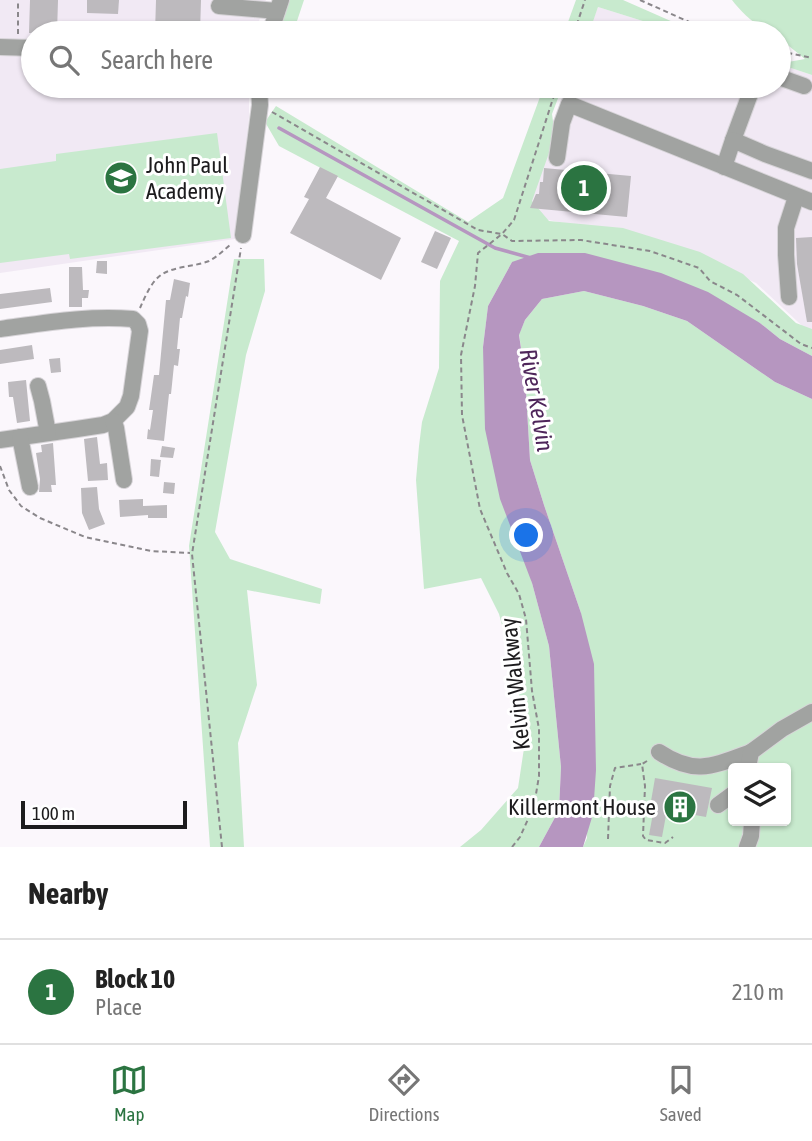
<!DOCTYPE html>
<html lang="en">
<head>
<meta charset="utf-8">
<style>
	:root { --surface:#fff; --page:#f6f6f6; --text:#222; --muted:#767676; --line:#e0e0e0; --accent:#2b7441 }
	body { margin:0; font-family:"Asap Condensed",sans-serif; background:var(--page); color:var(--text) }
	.controls { position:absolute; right:21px; bottom:21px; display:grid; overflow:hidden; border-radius:7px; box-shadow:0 2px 5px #0004 }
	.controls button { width:63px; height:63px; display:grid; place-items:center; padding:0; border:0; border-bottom:2px solid var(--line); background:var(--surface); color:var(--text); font:35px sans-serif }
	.scale { position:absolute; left:21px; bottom:18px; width:166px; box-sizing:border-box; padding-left:7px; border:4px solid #1c1b1d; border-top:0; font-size:19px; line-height:24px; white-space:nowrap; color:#1c1b1d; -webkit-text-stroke:5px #fff; paint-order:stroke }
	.you { position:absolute; left:527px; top:536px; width:24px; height:24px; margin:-18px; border:5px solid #fff; border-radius:50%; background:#1a73e8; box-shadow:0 0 0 10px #1a73e833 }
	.badge { display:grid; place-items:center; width:46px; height:46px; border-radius:50%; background:var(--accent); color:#fff; font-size:23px; font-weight:700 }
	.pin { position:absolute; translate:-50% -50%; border:4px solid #fff; box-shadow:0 2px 7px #0006 }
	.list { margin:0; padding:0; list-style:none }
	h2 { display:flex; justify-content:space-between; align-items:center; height:91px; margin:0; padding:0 28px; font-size:30px }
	h2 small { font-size:23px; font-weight:400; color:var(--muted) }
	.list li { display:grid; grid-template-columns:46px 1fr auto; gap:21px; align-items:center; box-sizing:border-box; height:105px; padding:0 28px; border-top:2px solid var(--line) }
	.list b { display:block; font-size:26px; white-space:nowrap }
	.list p { margin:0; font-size:23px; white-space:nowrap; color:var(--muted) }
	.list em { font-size:23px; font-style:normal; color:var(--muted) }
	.icon { flex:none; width:38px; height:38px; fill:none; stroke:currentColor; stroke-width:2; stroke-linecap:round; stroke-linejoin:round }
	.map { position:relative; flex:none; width:812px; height:847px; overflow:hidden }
	.search { position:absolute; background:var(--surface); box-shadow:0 2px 5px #0004; left:21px; right:21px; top:21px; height:77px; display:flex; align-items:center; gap:18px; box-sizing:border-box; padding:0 24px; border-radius:38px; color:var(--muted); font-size:26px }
	.sheet { height:196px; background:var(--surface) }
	nav { display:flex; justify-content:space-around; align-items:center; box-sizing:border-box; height:98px; border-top:2px solid var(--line); background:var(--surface); font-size:19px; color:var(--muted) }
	nav a { display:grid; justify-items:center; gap:4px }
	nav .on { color:var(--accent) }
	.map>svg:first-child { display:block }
	.built { fill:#f1e9f4 }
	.green { fill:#c8eace; fill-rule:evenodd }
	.water { fill:#b696c0 }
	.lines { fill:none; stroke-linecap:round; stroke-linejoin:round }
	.stream { stroke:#b696c0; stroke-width:3.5 }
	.building { fill:#bdbabe }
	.minor-casing { stroke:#d7d4d8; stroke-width:18 }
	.path { stroke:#8a878b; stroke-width:2; stroke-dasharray:5 3.5; stroke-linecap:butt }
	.minor { stroke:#a1a3a1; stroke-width:16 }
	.labels { text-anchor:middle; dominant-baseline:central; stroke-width:6; stroke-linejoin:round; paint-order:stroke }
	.poi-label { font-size:23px; fill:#1c1b1d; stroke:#fff; text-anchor:start }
	.street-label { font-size:23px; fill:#1c1b1d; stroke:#fff }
	.water-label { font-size:24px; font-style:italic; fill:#4e255a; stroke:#fff }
</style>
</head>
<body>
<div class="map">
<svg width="812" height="847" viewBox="0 0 812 847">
	<rect width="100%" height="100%" fill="#fbf7fc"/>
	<g class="built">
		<polygon points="0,0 266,0 255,33 33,33 33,86 249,86 249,117 235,239 0,273"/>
		<polygon points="598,7 681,33 588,33"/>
		<polygon points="779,64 812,75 812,335 756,283 661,241 516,214 567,86 779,86"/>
	</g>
	<g class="green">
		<polygon points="288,0 304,0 293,33 275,33"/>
		<polygon points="576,0 623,0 698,33 681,33 598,7 589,33 564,33"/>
		<path d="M 732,0 L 812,0 L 812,75 L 779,64 L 779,60 L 788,62 L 805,59 L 779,38 L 779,33 C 762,33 742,13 732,0 Z"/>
		<polygon points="544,86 572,86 570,92 560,93 552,114 555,136 532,201 549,221 623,228 700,252 743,274 796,323 812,329 812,356 780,339 760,323 512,262 488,306 483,347 532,583 549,646 561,767 559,810 539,847 460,847 481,830 518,788 526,735 515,672 499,614 481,578 424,589 416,480 419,446 422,422 439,368 440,281 459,241 279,146 265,122 276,106 468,222 503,198"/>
		<polygon points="217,133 231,238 70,259 69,254 0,263 0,169 56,161 56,154"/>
		<polygon points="234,259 264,259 265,291 246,355 215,532 230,559 322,589 320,604 247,590 257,685 238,743 244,847 210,847 189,546"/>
		<path d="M 584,291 L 643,306 L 687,321 L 775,382 L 812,399 L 812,847 L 583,847 L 587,838 L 581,613 L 544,505 L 530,460 L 525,375 L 519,334 L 525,320 L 542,299 ZM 733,768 L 786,768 L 786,821 L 733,821 Z"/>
	</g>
	<polygon class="water" points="538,253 585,253 661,273 708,292 760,323 780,339 812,356 812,399 775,382 687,321 643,306 584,291 542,299 525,320 519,335 525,375 530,460 544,505 581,613 594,664 596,770 593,814 583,847 539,847 559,810 561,767 549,646 532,583 500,499 485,429 483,347 488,306 512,262"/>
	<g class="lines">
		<polyline class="stream" points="279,128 495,248 531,258"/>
	</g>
	<g class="building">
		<polygon points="30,0 58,0 57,33 29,33"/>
		<polygon points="87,0 119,0 118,14 87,13"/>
		<polygon points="156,0 201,0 200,33 155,33"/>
		<polygon points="320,167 338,176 326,198 401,238 381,280 290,233 309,199 304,197"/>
		<polygon points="544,168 631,176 627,217 530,208 536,194 539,194 540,182 543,182"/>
		<polygon points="435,231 451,238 437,269 421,262"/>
		<polygon points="812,237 812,322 807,322 797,264 796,238"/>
		<polygon points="97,261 107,261 107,274 96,273"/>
		<polygon points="69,267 82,267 83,290 89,290 88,298 82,298 82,307 69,307"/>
		<polygon points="174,279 190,283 188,297 186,296 182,318 180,318 177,349 180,349 178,366 174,365 171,394 169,394 164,441 147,439 148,429 150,430 153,410 149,410 154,375 159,375 166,300 170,300"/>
		<polygon points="50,288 52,302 0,309 0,294"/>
		<polygon points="32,345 34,359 0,364 0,350"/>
		<polygon points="60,358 61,372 51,373 49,359"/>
		<polygon points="26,380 30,421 17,423 13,397 9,397 8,382"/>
		<polygon points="97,437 100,464 107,463 108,480 88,481 84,439"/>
		<polygon points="53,443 56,485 51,485 52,492 39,492 40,479 36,453 42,452 41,445"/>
		<polygon points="162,446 175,448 173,458 160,457"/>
		<polygon points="151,459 161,460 159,477 150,476"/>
		<polygon points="164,482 175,483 174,494 163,493"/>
		<polygon points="97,487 99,509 105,524 89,530 82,513 81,488"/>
		<polygon points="143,499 143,506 167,505 167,518 148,518 148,515 120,517 119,500"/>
		<polygon points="655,778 712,788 706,817 667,810 662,837 649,835 654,808 650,807"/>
	</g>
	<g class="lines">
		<defs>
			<g id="minor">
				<polyline points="219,6 277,11"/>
				<polyline points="270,33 281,0"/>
				<polyline points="0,47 33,48"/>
				<polyline points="779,77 804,86"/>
				<polyline points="733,140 753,86"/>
				<polyline points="557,158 562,123 569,104 812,202"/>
				<polyline points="724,167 733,140 765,154 812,171"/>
				<polyline points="243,235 260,105 259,86"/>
				<polyline points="789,297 786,255 786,228 796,197"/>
				<path d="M 0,329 C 44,323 89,315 133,319 L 138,324 L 140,331 L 131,396 L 127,407 L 113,421 L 103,425 L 77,429 L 0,440"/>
				<polyline points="38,386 42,401 48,433"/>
				<polyline points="113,421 116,428 124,480"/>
				<polyline points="20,437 30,487"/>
				<path d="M 659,752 C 695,776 713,766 751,752"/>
				<polyline points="748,768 751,752 782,729 812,712"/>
				<polyline points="718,805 733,794"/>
				<polyline points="747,847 751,836 752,821"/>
			</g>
		</defs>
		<use href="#minor" class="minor-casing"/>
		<g class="path">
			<polyline points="640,0 714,33"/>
			<polyline points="574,33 585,0"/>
			<polyline points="18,34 18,0"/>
			<polyline points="779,51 812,58"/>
			<polyline points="272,112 478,230 502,234 512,241 581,240 650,251 699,268 710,281 737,295 801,344 812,348"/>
			<path d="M 140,308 C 145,297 151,282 161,275 C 174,266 194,267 209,261 C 217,257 224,250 231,244"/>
			<polyline points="0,466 9,490 21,506 40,518 85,537 151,551 190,553"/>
			<polyline points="647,761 642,764 645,786 643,836 646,840 665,843 673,837"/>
			<polyline points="608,839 610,786 615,768 641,764"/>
			<polyline points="222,847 192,554 241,248"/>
			<polyline points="512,847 520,837 534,806 539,776 539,729 532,691 526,619 519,594 507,573 480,509 462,415 461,355 475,286 478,253 502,234 514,220 557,86"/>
		</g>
		<use href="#minor" class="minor"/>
	</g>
	<defs>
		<symbol id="school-disc" viewBox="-11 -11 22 22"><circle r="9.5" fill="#2b7441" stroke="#fff"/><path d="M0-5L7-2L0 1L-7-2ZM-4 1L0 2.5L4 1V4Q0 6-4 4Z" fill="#fff"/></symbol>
		<symbol id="building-disc" viewBox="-11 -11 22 22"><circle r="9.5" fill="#2b7441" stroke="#fff"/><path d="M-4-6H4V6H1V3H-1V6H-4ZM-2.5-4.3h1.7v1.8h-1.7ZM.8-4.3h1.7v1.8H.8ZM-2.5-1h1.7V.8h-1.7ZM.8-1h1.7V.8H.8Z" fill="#fff"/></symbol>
	</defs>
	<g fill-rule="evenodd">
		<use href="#school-disc" x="102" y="159" width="38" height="38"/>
		<use href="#building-disc" x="661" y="788" width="38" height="38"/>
	</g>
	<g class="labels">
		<g class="poi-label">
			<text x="146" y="165">John Paul<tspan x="146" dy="26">Academy</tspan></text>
			<text x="656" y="807" text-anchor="end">Killermont House</text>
		</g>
		<g class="street-label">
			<text transform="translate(515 684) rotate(-96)">Kelvin Walkway</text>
		</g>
		<g class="water-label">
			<text transform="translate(537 400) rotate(80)">River Kelvin</text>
		</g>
	</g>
</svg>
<div class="controls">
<button><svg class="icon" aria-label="layers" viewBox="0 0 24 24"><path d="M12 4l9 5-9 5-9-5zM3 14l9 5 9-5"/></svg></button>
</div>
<div class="scale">100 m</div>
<div class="you"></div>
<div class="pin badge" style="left:584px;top:188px">1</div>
<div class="search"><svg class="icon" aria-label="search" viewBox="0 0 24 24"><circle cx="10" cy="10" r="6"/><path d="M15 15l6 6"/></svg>Search here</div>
</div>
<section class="sheet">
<h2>Nearby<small></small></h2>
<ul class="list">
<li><span class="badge">1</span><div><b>Block 10</b><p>Place</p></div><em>210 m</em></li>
</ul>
</section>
<nav>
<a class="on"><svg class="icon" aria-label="map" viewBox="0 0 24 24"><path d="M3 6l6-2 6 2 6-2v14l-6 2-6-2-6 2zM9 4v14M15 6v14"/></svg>Map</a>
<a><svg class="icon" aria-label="directions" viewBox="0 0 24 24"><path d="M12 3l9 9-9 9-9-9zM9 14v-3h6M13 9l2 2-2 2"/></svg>Directions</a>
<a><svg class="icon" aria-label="saved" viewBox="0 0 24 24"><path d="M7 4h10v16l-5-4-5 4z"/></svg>Saved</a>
</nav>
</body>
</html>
